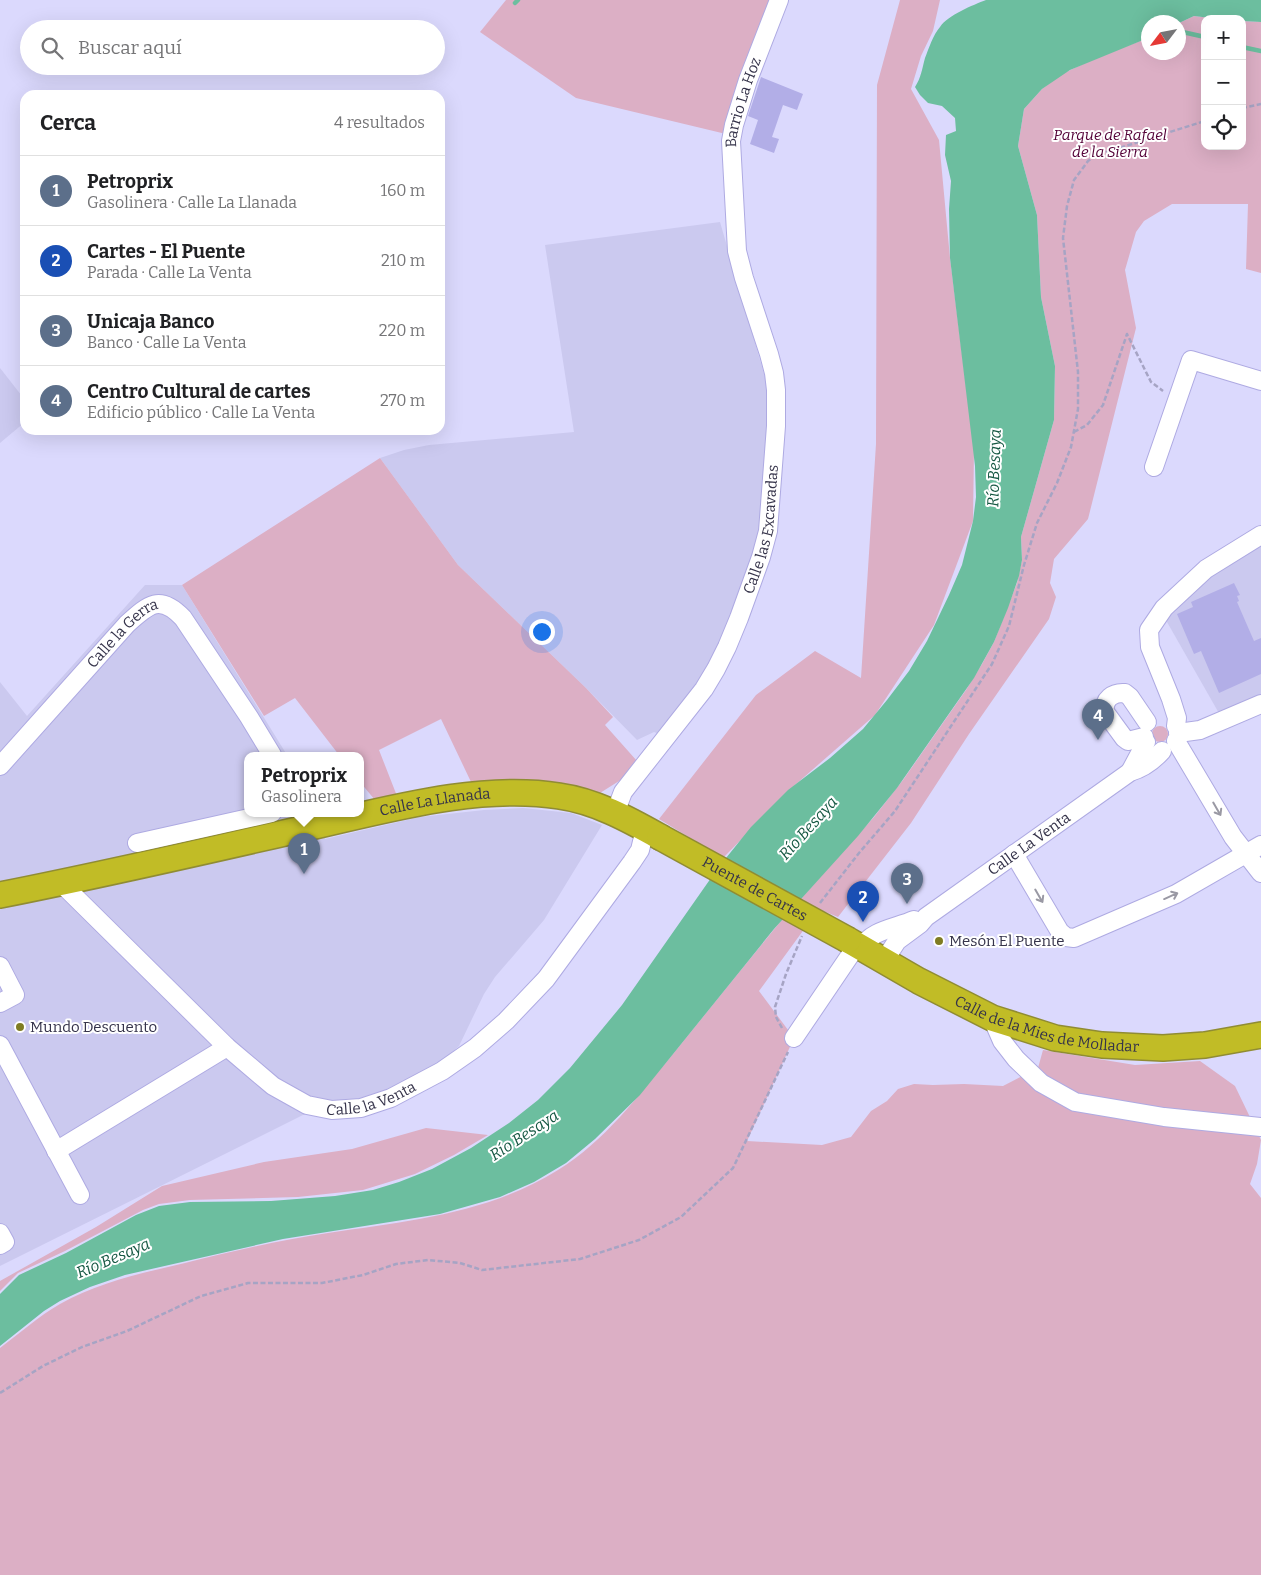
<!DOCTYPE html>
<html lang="es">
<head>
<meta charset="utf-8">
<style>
	:root { --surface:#fff; --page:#f6f6f6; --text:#202124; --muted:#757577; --line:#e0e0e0; --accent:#7f7c23 }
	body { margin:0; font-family:Bitter,serif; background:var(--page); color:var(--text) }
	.controls { position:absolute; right:15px; top:15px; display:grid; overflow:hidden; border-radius:10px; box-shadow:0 5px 20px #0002 }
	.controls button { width:45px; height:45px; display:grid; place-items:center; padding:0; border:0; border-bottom:1px solid var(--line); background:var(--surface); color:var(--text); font:25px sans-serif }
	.compass { position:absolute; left:1141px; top:15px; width:45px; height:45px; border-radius:50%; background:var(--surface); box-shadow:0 5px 20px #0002; rotate:238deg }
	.you { position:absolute; left:541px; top:631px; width:18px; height:18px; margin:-12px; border:4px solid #fff; border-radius:50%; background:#1a73e8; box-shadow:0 0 0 8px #1a73e833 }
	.badge { display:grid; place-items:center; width:32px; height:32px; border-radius:50%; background:var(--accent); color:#fff; font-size:16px; font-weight:700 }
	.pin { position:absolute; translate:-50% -41px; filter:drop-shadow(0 1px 2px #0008) }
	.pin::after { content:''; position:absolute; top:26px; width:18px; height:15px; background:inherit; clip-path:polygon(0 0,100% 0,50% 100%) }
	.popup { position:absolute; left:244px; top:752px; width:120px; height:65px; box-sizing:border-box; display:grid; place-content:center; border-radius:10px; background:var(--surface); filter:drop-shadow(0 1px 4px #0005); font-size:16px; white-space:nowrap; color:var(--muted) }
	.popup b { font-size:19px; color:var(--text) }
	.popup::after { content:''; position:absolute; left:50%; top:100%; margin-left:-10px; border:10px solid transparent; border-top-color:var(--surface) }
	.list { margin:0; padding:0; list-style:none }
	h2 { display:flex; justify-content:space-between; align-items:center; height:65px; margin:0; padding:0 20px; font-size:21px }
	h2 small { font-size:16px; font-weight:400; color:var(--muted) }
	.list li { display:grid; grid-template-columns:32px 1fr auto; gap:15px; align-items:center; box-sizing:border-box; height:70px; padding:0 20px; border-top:1px solid var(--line) }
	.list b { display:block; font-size:19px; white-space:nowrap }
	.list p { margin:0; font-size:16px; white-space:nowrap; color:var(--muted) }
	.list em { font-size:16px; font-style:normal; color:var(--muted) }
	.icon { flex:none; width:28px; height:28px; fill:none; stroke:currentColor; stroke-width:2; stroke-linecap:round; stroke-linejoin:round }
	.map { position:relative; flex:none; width:1261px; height:1575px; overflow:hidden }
	.search { position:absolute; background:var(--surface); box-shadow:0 5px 20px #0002; left:20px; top:20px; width:425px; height:55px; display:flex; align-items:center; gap:12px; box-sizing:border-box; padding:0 18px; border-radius:28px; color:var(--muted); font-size:19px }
	.panel { position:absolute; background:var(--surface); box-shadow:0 5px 20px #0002; left:20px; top:90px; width:425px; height:345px; border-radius:15px }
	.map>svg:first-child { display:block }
	.built { fill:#cbc9ef }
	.green { fill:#dcafc5 }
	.water { fill:#6cbe9f }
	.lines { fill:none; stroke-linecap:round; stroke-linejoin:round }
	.stream { stroke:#6cbe9f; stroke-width:4.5 }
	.building { fill:#b2aee7 }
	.minor-casing { stroke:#aeaae2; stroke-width:20 }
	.highway-casing { stroke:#908c33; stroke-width:28 }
	.path { stroke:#a6a4c4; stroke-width:2.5; stroke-dasharray:5 2.5; stroke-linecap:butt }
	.minor { stroke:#fff; stroke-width:18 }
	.highway { stroke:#c1bc26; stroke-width:25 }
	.highway-bridge-casing { stroke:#908c33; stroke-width:28; stroke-linecap:butt }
	.highway-bridge { stroke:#c1bc26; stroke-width:25 }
	.oneway { stroke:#9a99a4 }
	.poi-dot { fill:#7f7c23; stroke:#fff; stroke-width:2 }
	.labels { text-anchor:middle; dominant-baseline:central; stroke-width:4; stroke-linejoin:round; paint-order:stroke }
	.street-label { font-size:15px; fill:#35334a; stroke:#fff }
	.park-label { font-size:15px; font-style:italic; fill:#530037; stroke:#fff }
	.poi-label { font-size:15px; fill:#35334a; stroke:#fff; text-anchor:start }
	.water-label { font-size:16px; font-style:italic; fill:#165843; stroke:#fff }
</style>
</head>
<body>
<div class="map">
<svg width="1261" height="1575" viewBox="0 0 1261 1575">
	<rect width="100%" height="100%" fill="#dbd9fd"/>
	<g class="built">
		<polygon points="720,222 769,391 762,537 722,647 662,735 654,732 637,740 586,688 458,565 380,458 404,450 429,445 574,432 545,245"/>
		<polygon points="0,368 25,400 25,422 0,443"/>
		<polygon points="1261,541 1261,697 1220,715 1167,622 1168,613 1213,569"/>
		<polygon points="145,585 182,585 287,755 248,755 248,813 320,813 325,839 420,817 484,810 523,808 571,813 602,825 544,920 495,977 484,994 459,1046 438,1065 376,1097 309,1112 0,1266 0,682 27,716"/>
	</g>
	<g class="green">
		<polygon points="506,0 773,0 726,134 576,98 480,32"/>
		<polygon points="900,0 940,0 933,31 921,56 911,89 939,140 950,258 974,450 973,521 934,625 875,715 795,785 723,858 659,819 756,695 815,651 861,678 876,444 877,85"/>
		<polygon points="1194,16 1219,19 1205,19 1205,146 1242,146 1242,21 1261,22 1261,273 1246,269 1248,204 1172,204 1144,221 1136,232 1125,270 1136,328 1088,519 1054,559 1050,583 1056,597 1049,619 969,734 911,823 838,917 799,901 874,817 903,780 966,690 982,664 994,642 1017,583 1022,560 1021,537 1054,420 1055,366 1041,297 1037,215 1018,146 1024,109 1042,89 1062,74 1098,57 1148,38 1148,52 1178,52 1179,23"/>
		<polygon points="380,458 458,565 586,688 613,717 605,725 637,761 627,776 600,793 516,779 472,784 441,719 379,750 397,796 375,800 360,782 360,755 339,755 295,698 264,716 182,585"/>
		<circle cx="1160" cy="734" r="8"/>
		<path d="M 786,915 L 805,928 L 759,991 L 794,1038 L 747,1141 L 822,1145 L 851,1137 L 871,1111 L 887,1101 L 898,1089 L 914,1084 L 933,1085 L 964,1084 L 1003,1086 L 1038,1068 L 1043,1050 L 1135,1065 L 1200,1061 L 1235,1086 L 1261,1140 L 1257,1164 L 1250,1184 L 1261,1198 L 1261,1575 L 0,1575 L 0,1348 C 20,1333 39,1316 60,1304 C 99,1282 142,1273 185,1263 C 233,1251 280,1240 328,1233 C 408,1221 488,1214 558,1170 C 605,1141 638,1096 673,1054 C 711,1007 748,961 786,915 Z"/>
		<polygon points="426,1128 488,1135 454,1155 415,1174 363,1190 298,1197 190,1200 159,1204 143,1210 65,1251 18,1273 0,1291 0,1281 96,1227 162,1186 264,1162 352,1149"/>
	</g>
	<path class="water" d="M 986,0 L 1261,0 L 1261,22 L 1242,21 L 1242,19 L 1219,19 L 1194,16 L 1179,23 L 1148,22 L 1148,38 L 1070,70 L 1042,89 L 1024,109 L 1018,146 L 1037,215 L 1041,297 L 1055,366 L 1054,420 L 1021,537 L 1022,560 L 1019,576 L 1008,608 L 994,642 L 974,678 L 897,788 L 858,836 L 774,929 L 640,1095 L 595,1139 L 566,1163 L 534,1182 L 500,1197 L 440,1214 L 283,1239 L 125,1275 L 90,1287 L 60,1301 L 44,1311 L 0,1346 L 0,1294 L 19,1275 L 66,1253 L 136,1215 L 159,1206 L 190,1202 L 271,1201 L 335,1196 L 373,1190 L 399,1182 L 432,1169 L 471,1148 L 509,1123 L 538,1100 L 570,1068 L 622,1005 L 718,868 L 751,827 L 788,790 L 830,758 L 863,729 L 887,700 L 909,671 L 927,641 L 949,595 L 962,565 L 973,521 L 976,497 L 975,466 L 950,258 L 949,209 L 951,181 L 945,155 L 946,135 L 956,131 L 955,118 L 942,106 L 928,103 L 920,95 L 915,87 C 921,78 922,69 925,58 C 929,48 933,35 940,27 C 948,15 973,5 986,0 Z"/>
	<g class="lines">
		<g class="stream">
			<polyline points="515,3 518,0"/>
			<polyline points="1178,31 1205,37"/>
			<polyline points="1242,47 1261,51"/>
		</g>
	</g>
	<g class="building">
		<polygon points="761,77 803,94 797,110 783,105 772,137 779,139 774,153 750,144 758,120 748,116"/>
		<polygon points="1234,583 1240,595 1237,596 1239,601 1237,602 1254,641 1261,638 1261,674 1219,693 1201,651 1194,654 1177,614 1193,607 1191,602"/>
	</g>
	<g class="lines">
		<defs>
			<g id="minor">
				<polyline points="1154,467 1191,360 1261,381"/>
				<polyline points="1176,726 1177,718 1171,699 1150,647 1149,630 1164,608 1206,569 1261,535"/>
				<polyline points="1178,733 1200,730 1261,704"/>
				<path d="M 1144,737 L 1128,741 L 1124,738 L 1105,712 C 1103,699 1113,692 1125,693 L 1130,697 L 1147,722"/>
				<polyline points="1176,741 1233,837 1261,873"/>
				<path id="s1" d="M 0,766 L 127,624 C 149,604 160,594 183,618 L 249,717 L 272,755"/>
				<polyline points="1130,772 1146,742"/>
				<path id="s2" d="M 615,813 L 623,792 L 704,689 L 716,669 L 727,647 L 739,618 L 761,557 L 768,531 L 776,426 L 776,390 L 774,373 L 769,354 L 744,278 L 737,251 L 731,141 L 734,125 L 748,80 L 779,0"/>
				<polyline points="137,843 272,813"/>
				<polyline points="1014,854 1060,932 1066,937 1074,938 1176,894 1261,845"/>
				<path id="s3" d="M 61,883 L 227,1047 L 273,1086 L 307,1105 L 332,1110 L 361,1108 L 391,1098 L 442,1071 L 475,1048 L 506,1021 L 546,979 L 632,862 L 640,850 L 645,829"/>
				<path d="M 861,948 C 871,930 896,928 914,920"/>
				<path id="s4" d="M 884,961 L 897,941 L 920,924 L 926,917 L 1130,772 C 1144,768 1153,761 1162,751"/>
				<polyline points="0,966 15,995 0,1003"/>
				<polyline points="992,1018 1002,1041 1016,1059 1041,1083 1075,1102 1164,1117 1261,1127"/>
				<polyline points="794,1038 857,945"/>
				<polyline points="0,1045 80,1195"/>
				<polyline points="56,1151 227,1047"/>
				<polyline points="0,1233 5,1242 0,1245"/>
			</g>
			<g id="highway">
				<path id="s5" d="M 0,895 C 101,875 202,852 302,829 C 383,811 477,783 559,796 C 595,801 628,819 660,837"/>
				<path id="s6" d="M 848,940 L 919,981 L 992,1018 L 1055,1038 L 1102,1045 L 1163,1048 L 1205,1045 L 1261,1035"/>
			</g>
		</defs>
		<use href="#minor" class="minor-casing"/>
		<use href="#highway" class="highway-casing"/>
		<g class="path">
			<polyline points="1242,108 1261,104"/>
			<polyline points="1074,432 1087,425 1103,405 1127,334 1151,382 1163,391"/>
			<polyline points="820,903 859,853 895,811 992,664 1009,626 1024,565 1037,523 1057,483 1071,447 1078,409 1078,372 1063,238 1067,206 1074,180 1088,161 1097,155 1205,121"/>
			<polyline points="782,1028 776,1017 775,1007 786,974 802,936"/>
			<polyline points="0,1393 43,1366 82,1347 127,1331 201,1296 248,1283 322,1283 363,1275 396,1264 428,1260 460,1263 482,1270 580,1259 639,1240 681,1217 733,1168 788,1052"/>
		</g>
		<use href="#minor" class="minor"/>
		<use href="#highway" class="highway"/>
		<defs>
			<g id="highway-bridge">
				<path id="s7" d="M 660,837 L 848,940"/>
			</g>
		</defs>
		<use href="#highway-bridge" class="highway-bridge-casing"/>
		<use href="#highway-bridge" class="highway-bridge"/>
	</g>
	<defs><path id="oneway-shaft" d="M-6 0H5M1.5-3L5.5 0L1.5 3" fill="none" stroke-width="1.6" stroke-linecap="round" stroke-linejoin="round" transform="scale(1.25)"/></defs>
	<g class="oneway">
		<use href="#oneway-shaft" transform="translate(1217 809) rotate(60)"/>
		<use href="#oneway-shaft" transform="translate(1039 896) rotate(60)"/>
		<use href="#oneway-shaft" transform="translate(1171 896) rotate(-24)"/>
	</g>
	<g class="poi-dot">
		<circle cx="939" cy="941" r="5"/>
		<circle cx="20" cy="1027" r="5"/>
	</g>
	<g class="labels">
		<g class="street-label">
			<text stroke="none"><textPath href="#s2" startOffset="761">Barrio La Hoz</textPath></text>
			<text stroke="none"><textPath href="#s2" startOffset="325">Calle las Excavadas</textPath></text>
			<text stroke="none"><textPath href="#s1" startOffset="181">Calle la Gerra</textPath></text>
			<text stroke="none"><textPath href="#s5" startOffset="445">Calle La Llanada</textPath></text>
			<text stroke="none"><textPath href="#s4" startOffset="188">Calle La Venta</textPath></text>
			<text stroke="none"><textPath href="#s7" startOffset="108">Puente de Cartes</textPath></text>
			<text stroke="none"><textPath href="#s6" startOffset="219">Calle de la Mies de Molladar</textPath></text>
			<text stroke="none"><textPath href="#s3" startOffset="399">Calle la Venta</textPath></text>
		</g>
		<g class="park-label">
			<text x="1110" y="135">Parque de Rafael<tspan x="1110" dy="17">de la Sierra</tspan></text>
		</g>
		<g class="poi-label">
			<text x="949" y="941">Mesón El Puente</text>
			<text x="30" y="1027">Mundo Descuento</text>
		</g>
		<g class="water-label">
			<text transform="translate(994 468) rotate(-88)">Río Besaya</text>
			<text transform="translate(808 828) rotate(-48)">Río Besaya</text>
			<text transform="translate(524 1135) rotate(-33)">Río Besaya</text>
			<text transform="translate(113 1258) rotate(-23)">Río Besaya</text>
		</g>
	</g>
</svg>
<div class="controls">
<button>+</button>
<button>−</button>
<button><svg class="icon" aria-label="locate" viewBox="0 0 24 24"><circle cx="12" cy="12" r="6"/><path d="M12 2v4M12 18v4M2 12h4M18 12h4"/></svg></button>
</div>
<svg class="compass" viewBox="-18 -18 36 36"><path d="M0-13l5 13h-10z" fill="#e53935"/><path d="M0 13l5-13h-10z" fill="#757577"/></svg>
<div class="you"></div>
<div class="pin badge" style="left:304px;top:874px;background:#5c6f8a">1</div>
<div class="popup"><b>Petroprix</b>Gasolinera</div>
<div class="pin badge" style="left:863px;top:922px;background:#1a4fb4">2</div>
<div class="pin badge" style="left:907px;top:904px;background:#5c6f8a">3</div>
<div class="pin badge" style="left:1098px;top:740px;background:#5c6f8a">4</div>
<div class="search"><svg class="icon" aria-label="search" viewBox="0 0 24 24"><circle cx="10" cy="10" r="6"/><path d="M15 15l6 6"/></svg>Buscar aquí</div>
<section class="panel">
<h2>Cerca<small>4 resultados</small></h2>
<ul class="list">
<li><span class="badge" style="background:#5c6f8a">1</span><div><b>Petroprix</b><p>Gasolinera · Calle La Llanada</p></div><em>160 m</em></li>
<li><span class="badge" style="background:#1a4fb4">2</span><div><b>Cartes - El Puente</b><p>Parada · Calle La Venta</p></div><em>210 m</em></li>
<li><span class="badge" style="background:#5c6f8a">3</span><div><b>Unicaja Banco</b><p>Banco · Calle La Venta</p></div><em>220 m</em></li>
<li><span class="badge" style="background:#5c6f8a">4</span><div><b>Centro Cultural de cartes</b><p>Edificio público · Calle La Venta</p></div><em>270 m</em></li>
</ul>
</section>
</div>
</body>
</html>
